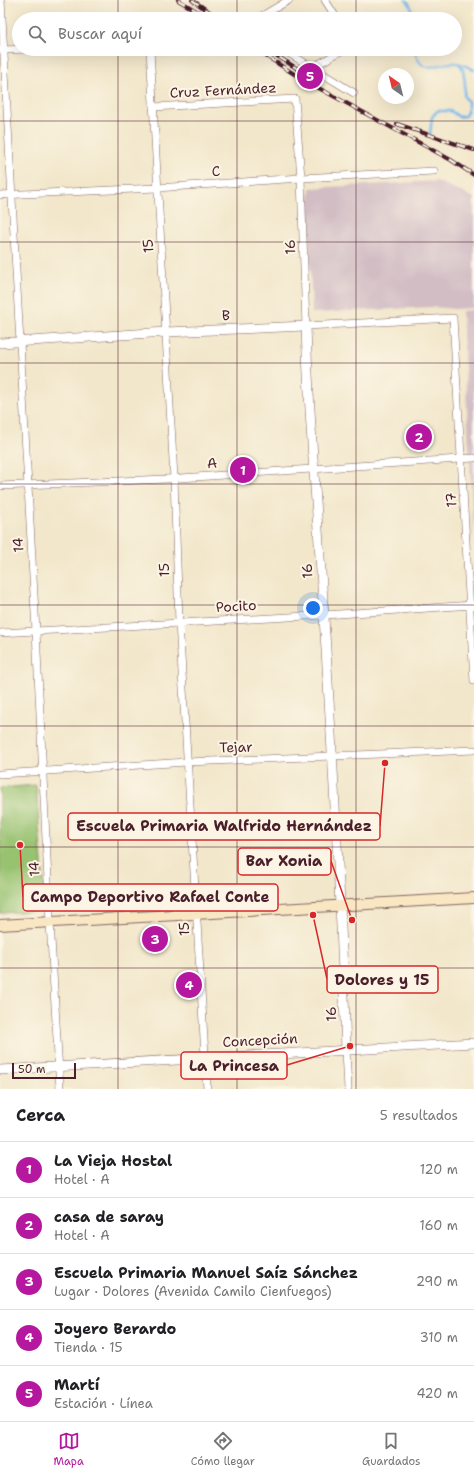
<!DOCTYPE html>
<html lang="es">
<head>
<meta charset="utf-8">
<style>
	:root { --surface:#fff; --page:#f2f2f2; --text:#202124; --muted:#757577; --line:#e0e0e0; --accent:#b5179e }
	body { margin:0; font-family:"Shantell Sans",sans-serif; background:var(--page); color:var(--text) }
	.compass { position:absolute; left:378px; top:68px; width:36px; height:36px; border-radius:50%; background:var(--surface); box-shadow:0 4px 16px #0002; rotate:325deg }
	.scale { position:absolute; left:12px; bottom:10px; width:64px; box-sizing:border-box; padding-left:4px; border:2px solid #4a1f2b; border-top:0; font-size:11px; line-height:14px; white-space:nowrap; color:#4a1f2b; -webkit-text-stroke:3px #fcf5e5; paint-order:stroke }
	.you { position:absolute; left:313px; top:608px; width:14px; height:14px; margin:-10px; border:3px solid #fff; border-radius:50%; background:#1a73e8; box-shadow:0 0 0 6px #1a73e833 }
	.badge { display:grid; place-items:center; width:26px; height:26px; border-radius:50%; background:var(--accent); color:#fff; font-size:13px; font-weight:700 }
	.pin { position:absolute; translate:-50% -50%; border:2px solid #fff; box-shadow:0 1px 4px #0006 }
	.list { margin:0; padding:0; list-style:none }
	h2 { display:flex; justify-content:space-between; align-items:center; height:52px; margin:0; padding:0 16px; font-size:17px }
	h2 small { font-size:13px; font-weight:400; color:var(--muted) }
	.list li { display:grid; grid-template-columns:26px 1fr auto; gap:12px; align-items:center; box-sizing:border-box; height:56px; padding:0 16px; border-top:1px solid var(--line) }
	.list b { display:block; font-size:15px; white-space:nowrap }
	.list p { margin:0; font-size:13px; white-space:nowrap; color:var(--muted) }
	.list em { font-size:13px; font-style:normal; color:var(--muted) }
	.icon { flex:none; width:22px; height:22px; fill:none; stroke:currentColor; stroke-width:2; stroke-linecap:round; stroke-linejoin:round }
	.map { position:relative; flex:none; width:474px; height:1089px; overflow:hidden }
	.search { position:absolute; background:var(--surface); box-shadow:0 4px 16px #0002; left:12px; right:12px; top:12px; height:44px; display:flex; align-items:center; gap:10px; box-sizing:border-box; padding:0 14px; border-radius:22px; color:var(--muted); font-size:15px }
	.sheet { height:332px; background:var(--surface) }
	nav { display:flex; justify-content:space-around; align-items:center; box-sizing:border-box; height:56px; border-top:1px solid var(--line); background:var(--surface); font-size:11px; color:var(--muted) }
	nav a { display:grid; justify-items:center; gap:2px }
	nav .on { color:var(--accent) }
	.map>svg:first-child { display:block }
	.industrial { fill:#d2bdc5 }
	.green { fill:#97c26f; stroke:#70704d }
	.lines { fill:none; stroke-linecap:round; stroke-linejoin:round }
	.stream { stroke:#76b7eb; stroke-width:2.5 }
	.minor-casing { stroke:#856563; stroke-width:8 }
	.tertiary-casing { stroke:#856563; stroke-width:10 }
	.secondary-casing { stroke:#856563; stroke-width:12 }
	.minor { stroke:#fff; stroke-width:7 }
	.tertiary { stroke:#fff; stroke-width:9 }
	.secondary { stroke:#f9e7c3; stroke-width:10 }
	.rail-casing { stroke:#4a1f2b; stroke-width:4 }
	.rail { stroke:#fcf5e5; stroke-width:2.5; stroke-dasharray:8; stroke-linecap:butt }
	.grid { fill:none; stroke:#4a1f2b; stroke-width:1; stroke-opacity:0.55 }
	.labels { text-anchor:middle; dominant-baseline:central; stroke-width:4; stroke-linejoin:round; paint-order:stroke }
	.street-label { font-size:14px; fill:#4a1f2b; stroke:#fcf5e5 }
	.leader { fill:none; stroke:#d62828; stroke-width:1.5 }
	.callout-dot { fill:#d62828; stroke:#fcf5e5; stroke-width:1.5 }
	.callout { fill:#fcf5e5; stroke:#d62828; stroke-width:1.5 }
	.callout-label { font-size:15px; text-anchor:middle; font-weight:bold; fill:#4a1f2b }
</style>
</head>
<body>
<div class="map">
<svg width="474" height="1089" viewBox="0 0 474 1089">
	<rect width="100%" height="100%" fill="#fcf5e5"/>
	<filter id="ink" filterUnits="userSpaceOnUse"><feTurbulence type="fractalNoise" baseFrequency=".025" numOctaves="2"/><feDisplacementMap in="SourceGraphic" scale="8" xChannelSelector="R" yChannelSelector="G"/><feConvolveMatrix kernelMatrix="1 2 1 2 8 2 1 2 1" color-interpolation-filters="sRGB"/></filter>
	<filter id="wash" filterUnits="userSpaceOnUse"><feTurbulence type="fractalNoise" baseFrequency=".012" numOctaves="4" result="noise"/><feDisplacementMap in="SourceGraphic" scale="16" xChannelSelector="R" yChannelSelector="G"/><feGaussianBlur stdDeviation="0.9" result="paint"/><feColorMatrix in="noise" values="0 0 0 0 0 0 0 0 0 0 0 0 0 0 0 0 0 1.4 0 .05"/><feComposite in="paint" operator="in"/></filter>
	<g filter="url(#wash)">
		<rect width="100%" height="100%" fill="#f2e7cb"/>
		<g class="industrial">
			<polygon points="437,181 474,198 474,308 454,309 433,307 312,313 308,212 310,188"/>
			<polygon points="474,310 474,546 462,311"/>
		</g>
		<polygon class="green" points="36,785 45,902 36,911 0,913 0,788"/>
		<g class="lines">
			<g class="stream">
				<path d="M 406,0 C 412,4 412,12 413,19"/>
				<path d="M 414,49 C 423,81 436,60 457,63 C 463,64 468,67 474,70"/>
				<polyline points="430,135 432,117 437,111 451,111 459,117 465,116 468,109 468,102 464,96 465,83 463,70 459,63"/>
			</g>
		</g>
	</g>
	<g filter="url(#ink)">
		<g class="lines">
			<defs>
				<g id="minor">
					<polyline points="1,0 36,631 50,922 60,1089"/>
					<polyline points="325,0 337,19"/>
					<polyline points="257,19 289,0"/>
					<polyline points="150,49 174,478 179,622 207,1089"/>
					<polyline points="282,49 354,93"/>
					<polyline points="0,50 32,49"/>
					<polyline points="312,68 344,49"/>
					<polyline points="153,107 295,99 301,178 306,326 453,318 474,681"/>
					<polyline points="0,195 157,188 301,178 434,171"/>
					<polyline points="0,486 166,479 474,458"/>
					<polyline points="0,633 324,615 473,605"/>
					<polyline points="0,774 187,762 474,750"/>
					<polyline points="346,1050 348,1089"/>
				</g>
				<g id="tertiary">
					<path d="M 0,343 L 166,332 L 306,326 C 309,423 318,520 324,617 C 333,761 341,905 346,1050"/>
					<polyline points="0,1070 474,1043"/>
				</g>
				<polyline id="secondary" points="0,925 474,898"/>
			</defs>
			<use href="#minor" class="minor-casing"/>
			<use href="#tertiary" class="tertiary-casing"/>
			<use href="#secondary" class="secondary-casing"/>
			<use href="#minor" class="minor"/>
			<use href="#tertiary" class="tertiary"/>
			<use href="#secondary" class="secondary"/>
			<defs>
				<g id="rail">
					<polyline points="178,0 210,19"/>
					<polyline points="192,0 220,19"/>
					<polyline points="255,49 302,79 451,160 474,175"/>
					<polyline points="266,49 317,81"/>
					<polyline points="397,124 474,150"/>
				</g>
			</defs>
			<use href="#rail" class="rail-casing"/>
			<use href="#rail" class="rail"/>
		</g>
	</g>
	<path class="grid" d="M 118,0 L 118,19M 237,0 L 237,19M 356,0 L 356,19M 118,49 L 118,1089M 237,49 L 237,1089M 356,49 L 356,1089M 0,121 L 474,121M 0,242 L 474,242M 0,363 L 474,363M 0,484 L 474,484M 0,605 L 474,605M 0,726 L 474,726M 0,847 L 474,847M 0,968 L 474,968"/>
	<g class="labels">
		<g class="street-label">
			<text transform="translate(223 90) rotate(-3)">Cruz Fernández</text>
			<text transform="translate(216 171) rotate(-4)">C</text>
			<text transform="translate(148 246) rotate(-94)">15</text>
			<text transform="translate(290 247) rotate(-92)">16</text>
			<text transform="translate(226 315) rotate(-2)">B</text>
			<text transform="translate(212 463) rotate(-4)">A</text>
			<text transform="translate(451 500) rotate(-93)">17</text>
			<text transform="translate(18 545) rotate(-93)">14</text>
			<text transform="translate(164 570) rotate(-92)">15</text>
			<text transform="translate(307 571) rotate(-94)">16</text>
			<text transform="translate(236 606) rotate(-3)">Pocito</text>
			<text transform="translate(236 747) rotate(-2)">Tejar</text>
			<text transform="translate(34 869) rotate(-93)">14</text>
			<text transform="translate(184 929) rotate(-93)">15</text>
			<text transform="translate(331 1014) rotate(-92)">16</text>
			<text transform="translate(260 1040) rotate(-3)">Concepción</text>
		</g>
	</g>
	<path class="leader" d="M385 763L380 826M352 920L331 861M20 845L23 897M313 915L327 979M350 1046L287 1065"/>
	<g class="callout-dot">
		<circle cx="385" cy="763" r="4"/>
		<circle cx="352" cy="920" r="4"/>
		<circle cx="20" cy="845" r="4"/>
		<circle cx="313" cy="915" r="4"/>
		<circle cx="350" cy="1046" r="4"/>
	</g>
	<g class="callout">
		<rect x="68" y="813" width="312" height="27" rx="4"/>
		<rect x="238" y="848" width="93" height="27" rx="4"/>
		<rect x="23" y="884" width="255" height="27" rx="4"/>
		<rect x="327" y="966" width="111" height="27" rx="4"/>
		<rect x="181" y="1052" width="106" height="27" rx="4"/>
	</g>
	<g class="callout-label">
		<text x="224" y="831">Escuela Primaria Walfrido Hernández</text>
		<text x="284" y="866">Bar Xonia</text>
		<text x="150" y="902">Campo Deportivo Rafael Conte</text>
		<text x="382" y="985">Dolores y 15</text>
		<text x="234" y="1071">La Princesa</text>
	</g>
</svg>
<svg class="compass" viewBox="-18 -18 36 36"><path d="M0-13l5 13h-10z" fill="#e53935"/><path d="M0 13l5-13h-10z" fill="#757577"/></svg>
<div class="scale">50 m</div>
<div class="you"></div>
<div class="pin badge" style="left:243px;top:470px">1</div>
<div class="pin badge" style="left:419px;top:437px">2</div>
<div class="pin badge" style="left:155px;top:939px">3</div>
<div class="pin badge" style="left:189px;top:985px">4</div>
<div class="pin badge" style="left:310px;top:76px">5</div>
<div class="search"><svg class="icon" aria-label="search" viewBox="0 0 24 24"><circle cx="10" cy="10" r="6"/><path d="M15 15l6 6"/></svg>Buscar aquí</div>
</div>
<section class="sheet">
<h2>Cerca<small>5 resultados</small></h2>
<ul class="list">
<li><span class="badge">1</span><div><b>La Vieja Hostal</b><p>Hotel · A</p></div><em>120 m</em></li>
<li><span class="badge">2</span><div><b>casa de saray</b><p>Hotel · A</p></div><em>160 m</em></li>
<li><span class="badge">3</span><div><b>Escuela Primaria Manuel Saíz Sánchez</b><p>Lugar · Dolores (Avenida Camilo Cienfuegos)</p></div><em>290 m</em></li>
<li><span class="badge">4</span><div><b>Joyero Berardo</b><p>Tienda · 15</p></div><em>310 m</em></li>
<li><span class="badge">5</span><div><b>Martí</b><p>Estación · Línea</p></div><em>420 m</em></li>
</ul>
</section>
<nav>
<a class="on"><svg class="icon" aria-label="map" viewBox="0 0 24 24"><path d="M3 6l6-2 6 2 6-2v14l-6 2-6-2-6 2zM9 4v14M15 6v14"/></svg>Mapa</a>
<a><svg class="icon" aria-label="directions" viewBox="0 0 24 24"><path d="M12 3l9 9-9 9-9-9zM9 14v-3h6M13 9l2 2-2 2"/></svg>Cómo llegar</a>
<a><svg class="icon" aria-label="saved" viewBox="0 0 24 24"><path d="M7 4h10v16l-5-4-5 4z"/></svg>Guardados</a>
</nav>
</body>
</html>
